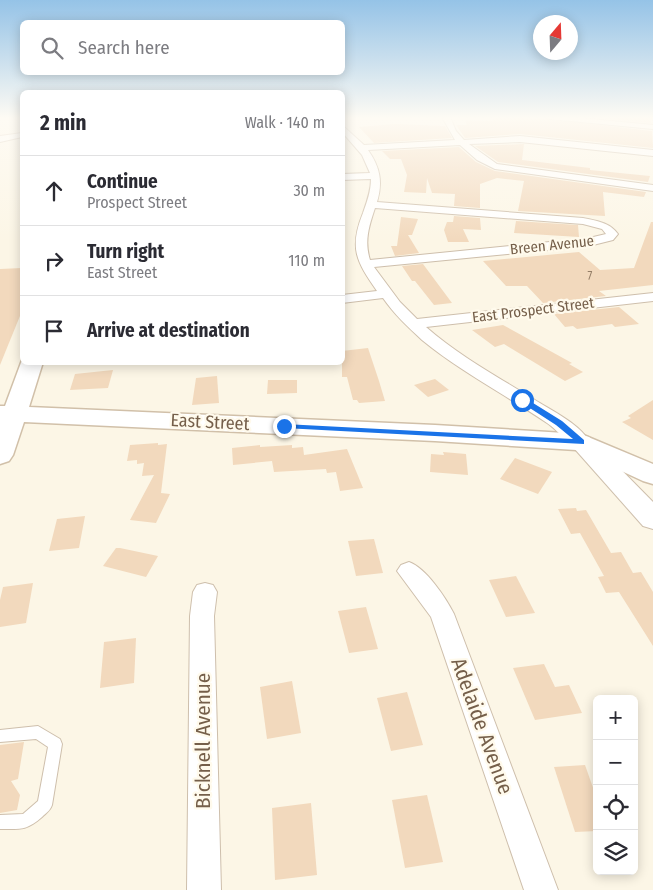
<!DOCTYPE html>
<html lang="en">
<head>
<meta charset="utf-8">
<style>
	:root { --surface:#fff; --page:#f2f2f3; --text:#2b2b33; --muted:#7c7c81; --line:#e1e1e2 }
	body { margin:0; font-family:"Fira Sans Condensed",sans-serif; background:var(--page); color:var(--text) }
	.controls { position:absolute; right:15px; bottom:15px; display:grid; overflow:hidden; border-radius:8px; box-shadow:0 2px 12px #0003 }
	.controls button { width:45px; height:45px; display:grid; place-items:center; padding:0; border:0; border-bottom:1px solid var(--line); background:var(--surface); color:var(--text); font:25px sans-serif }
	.compass { position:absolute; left:533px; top:15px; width:45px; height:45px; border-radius:50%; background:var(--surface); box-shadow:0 2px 12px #0003; rotate:19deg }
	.stop { position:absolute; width:15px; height:15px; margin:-11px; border:4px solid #1a73e8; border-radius:50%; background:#fff }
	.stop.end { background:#1a73e8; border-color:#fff; box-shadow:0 1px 5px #0008 }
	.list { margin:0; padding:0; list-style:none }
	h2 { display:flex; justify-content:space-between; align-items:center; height:65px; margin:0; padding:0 20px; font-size:21px }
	h2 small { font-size:16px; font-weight:400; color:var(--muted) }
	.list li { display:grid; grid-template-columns:32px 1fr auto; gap:15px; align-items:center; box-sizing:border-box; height:70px; padding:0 20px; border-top:1px solid var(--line) }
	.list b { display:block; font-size:19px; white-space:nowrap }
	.list p { margin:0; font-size:16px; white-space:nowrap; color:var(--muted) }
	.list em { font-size:16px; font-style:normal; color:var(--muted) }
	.icon { flex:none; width:28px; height:28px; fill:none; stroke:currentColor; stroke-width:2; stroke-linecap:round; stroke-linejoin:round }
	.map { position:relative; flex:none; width:653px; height:890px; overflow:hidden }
	.search { position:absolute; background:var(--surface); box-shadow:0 2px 12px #0003; left:20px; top:20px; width:325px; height:55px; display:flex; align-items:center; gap:12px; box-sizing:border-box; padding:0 18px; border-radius:8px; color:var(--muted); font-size:19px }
	.panel { position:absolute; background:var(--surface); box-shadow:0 2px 12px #0003; left:20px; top:90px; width:325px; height:275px; border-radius:8px }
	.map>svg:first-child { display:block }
	.building { fill:#f2d9bd }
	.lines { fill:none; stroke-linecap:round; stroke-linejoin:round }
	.service-casing { stroke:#cebfac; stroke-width:2 }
	.minor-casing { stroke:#cebfac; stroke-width:2 }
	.tertiary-casing { stroke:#cebfac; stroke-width:2 }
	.secondary-casing { stroke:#d1c0a9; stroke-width:3 }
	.service { fill:#fff; fill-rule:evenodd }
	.minor { fill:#fff; fill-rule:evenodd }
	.tertiary { fill:#fff; fill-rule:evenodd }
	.secondary { fill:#fff; fill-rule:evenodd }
	.route { fill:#1a73e8 }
	.labels { text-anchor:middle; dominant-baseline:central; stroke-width:4.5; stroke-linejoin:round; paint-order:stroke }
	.far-number-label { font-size:12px; fill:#947e67 }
	.far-street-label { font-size:15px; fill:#755f4a; stroke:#fffaec }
	.street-label { font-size:18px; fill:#755f4a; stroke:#fffaec }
	.near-street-label { font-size:21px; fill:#755f4a; stroke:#fffaec }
</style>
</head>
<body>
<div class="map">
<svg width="653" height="890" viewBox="0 0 653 890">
	<rect width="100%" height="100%" fill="#fcf6e6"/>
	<g class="building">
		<polygon points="495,117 547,119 652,131 653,148 520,134 465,138 456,125 467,125 465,120 491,121"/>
		<polygon points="585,117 650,117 651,123"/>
		<polygon points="395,124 445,126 452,138 374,143 359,127"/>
		<polygon points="524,144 522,160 590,168 590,170 650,176 648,182 498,162 475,146"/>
		<polygon points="459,147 476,162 495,171 646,192 644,197 603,192 605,216 518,211 524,181 497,178 480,184 480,208 454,206 455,194 432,193 427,178 426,193 404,192 407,175 401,159 390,159 382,151"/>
		<polygon points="454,216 480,218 481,230 463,229 469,242 448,242 444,230 447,222 453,222"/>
		<polygon points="401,217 418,219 412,235 408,235 419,253 395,256 391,246 397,246"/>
		<polygon points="516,221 578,225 579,237 514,233"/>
		<polygon points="651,222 653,222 653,285 599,291 606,296 543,303 527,286 506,286 483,261 579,252 600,270 634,268"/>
		<polygon points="423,264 452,303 434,305 415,281 412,281 402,266"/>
		<polygon points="22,268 22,311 0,365 0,269"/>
		<polygon points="619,307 639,324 615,327 612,324 577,329 573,326 565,327 554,314"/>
		<polygon points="503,325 572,363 569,364 583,372 565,381 504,344 495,347 472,330"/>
		<polygon points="368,348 379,381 385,401 359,403 357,400 353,400 347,377 342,377 342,351"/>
		<polygon points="113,370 108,388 70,390 75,374"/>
		<polygon points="217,376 219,403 192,405 196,378"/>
		<polygon points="435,379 449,390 428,397 414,385"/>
		<polygon points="268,380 297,380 297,393 267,394"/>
		<polygon points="653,400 653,440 622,422 631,418 628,416"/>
		<polygon points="158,443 158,445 167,444 161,493 170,494 156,523 130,520 154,475 142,476 144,463 137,464 137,460 127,461 130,445"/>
		<polygon points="260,445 260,447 292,445 292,448 303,447 304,455 347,449 363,488 340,491 336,472 327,473 326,469 274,472 272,461 233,465 232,448"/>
		<polygon points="443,452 466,454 468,475 430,472 431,454 444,455"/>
		<polygon points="515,458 552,472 538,494 500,479"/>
		<polygon points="576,508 577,511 586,510 611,553 621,552 633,573 641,572 653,592 653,646 619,592 606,593 598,577 604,576 580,533 571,534 558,509"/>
		<polygon points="85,516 79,548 49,551 57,519"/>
		<polygon points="374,539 383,573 356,576 348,541"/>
		<polygon points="116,548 120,548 158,556 146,577 103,566"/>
		<polygon points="516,576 535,613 506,617 489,580"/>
		<polygon points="33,583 26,623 0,627 0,600 3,587"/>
		<polygon points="366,607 378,649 349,653 338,611"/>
		<polygon points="136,638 134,683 100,688 104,642"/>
		<polygon points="544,664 555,687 569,685 582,713 535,720 513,668"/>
		<polygon points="292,681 301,733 267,739 260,687"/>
		<polygon points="407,692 423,745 391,751 377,698"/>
		<polygon points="24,742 18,779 11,781 20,795 17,810 0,813 0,745"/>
		<polygon points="585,765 597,799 597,831 575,832 554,767"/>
		<polygon points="427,795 443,862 405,868 392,800"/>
		<polygon points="311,803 317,875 275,880 272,808"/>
	</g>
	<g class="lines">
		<defs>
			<path id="service" d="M 38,726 L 60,739 L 62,744 L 52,805 C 50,811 46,813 42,817 C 26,831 20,829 0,829 L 0,815 L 23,814 L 38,801 L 48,747 L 36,739 L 0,742 L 0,730 Z"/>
			<g id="minor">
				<path d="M 442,117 L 450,117 L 456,131 L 464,140 L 520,136 L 653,150 L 653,156 L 520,142 L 469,144 L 497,164 L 653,185 L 653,191 L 495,169 L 477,160 L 460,145 L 368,150 C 380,167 383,182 377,202 L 583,218 C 597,221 609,222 618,234 L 613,240 L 589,246 L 374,267 L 400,302 L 417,319 L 653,293 L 653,301 L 426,327 C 459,356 498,377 535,400 C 554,412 578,423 590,442 L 588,446 C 572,450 559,431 547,423 C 506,395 461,372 422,340 C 408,327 394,314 383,298 L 342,303 L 342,295 L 377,291 C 356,261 349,248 363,213 C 367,202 371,191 371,179 L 342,180 L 342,174 L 370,173 L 362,155 L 342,132 L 342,125 L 364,145 L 455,140 ZM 375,208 L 583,224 L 602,229 L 606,234 L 589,238 L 370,260 C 364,241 369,226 375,208 Z"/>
				<polygon points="546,117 570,117 653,125 653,129 550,119"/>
				<polygon points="22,133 22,137 0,142 0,136"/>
				<path d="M 409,562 C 426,568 446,598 454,614 L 558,890 L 524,890 L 431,617 L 397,571 L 401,565 Z"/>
				<polygon points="205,583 213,585 217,592 214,616 221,890 187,890 190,616 193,592 197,585"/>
			</g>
			<polygon id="tertiary" points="581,435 589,437 653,502 653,529 643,526 573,447 569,442 573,437"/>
			<polygon id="secondary" points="22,360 22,362 43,362 29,407 435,425 581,434 653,464 653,484 643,481 576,450 435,441 24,422 13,455 9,461 0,464 0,406 5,406"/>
		</defs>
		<use href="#service" class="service-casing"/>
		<use href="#minor" class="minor-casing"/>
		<use href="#tertiary" class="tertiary-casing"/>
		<use href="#secondary" class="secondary-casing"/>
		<use href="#service" class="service"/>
		<use href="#minor" class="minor"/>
		<use href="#tertiary" class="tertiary"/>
		<use href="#secondary" class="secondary"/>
	</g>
	<linearGradient id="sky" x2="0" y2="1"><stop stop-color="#95c3e7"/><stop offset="0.49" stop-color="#fefbf4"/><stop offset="1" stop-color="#fefbf4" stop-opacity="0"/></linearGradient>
	<rect width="653" height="241" fill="url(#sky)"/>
	<polygon class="route" points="519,398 525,398 562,421 584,440 584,444 284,428 281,426 284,424 573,439 556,425 519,401"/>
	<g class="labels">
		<g class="far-number-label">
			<text x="590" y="276">7</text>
		</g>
		<g class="far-street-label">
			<text transform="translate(552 245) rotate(-6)">Breen Avenue</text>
			<text transform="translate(533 310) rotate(-7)">East Prospect Street</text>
		</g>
		<g class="street-label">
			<text transform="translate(210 422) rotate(3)">East Street</text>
		</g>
		<g class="near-street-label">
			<text transform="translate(482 726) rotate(70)">Adelaide Avenue</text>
			<text transform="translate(203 741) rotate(-90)">Bicknell Avenue</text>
		</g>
	</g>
</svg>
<div class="controls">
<button>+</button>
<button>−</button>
<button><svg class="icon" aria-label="locate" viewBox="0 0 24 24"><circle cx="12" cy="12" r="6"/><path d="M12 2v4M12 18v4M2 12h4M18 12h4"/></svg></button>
<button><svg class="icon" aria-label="layers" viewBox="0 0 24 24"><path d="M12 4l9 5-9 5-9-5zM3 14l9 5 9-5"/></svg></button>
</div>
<svg class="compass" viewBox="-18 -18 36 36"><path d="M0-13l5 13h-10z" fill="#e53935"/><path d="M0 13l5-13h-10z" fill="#7c7c81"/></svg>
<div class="stop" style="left:522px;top:400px"></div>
<div class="stop end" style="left:284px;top:426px"></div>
<div class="search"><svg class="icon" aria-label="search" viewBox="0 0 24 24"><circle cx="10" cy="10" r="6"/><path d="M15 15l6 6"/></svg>Search here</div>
<section class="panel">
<h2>2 min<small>Walk · 140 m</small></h2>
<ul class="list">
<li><svg class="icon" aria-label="ahead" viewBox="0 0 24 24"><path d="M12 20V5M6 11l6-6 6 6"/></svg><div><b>Continue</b><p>Prospect Street</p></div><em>30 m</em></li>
<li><svg class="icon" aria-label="right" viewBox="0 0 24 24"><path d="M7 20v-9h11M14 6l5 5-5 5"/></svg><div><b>Turn right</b><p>East Street</p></div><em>110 m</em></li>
<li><svg class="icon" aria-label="arrive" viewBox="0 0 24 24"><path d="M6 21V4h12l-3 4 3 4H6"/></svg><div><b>Arrive at destination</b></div></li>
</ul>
</section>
</div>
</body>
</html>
